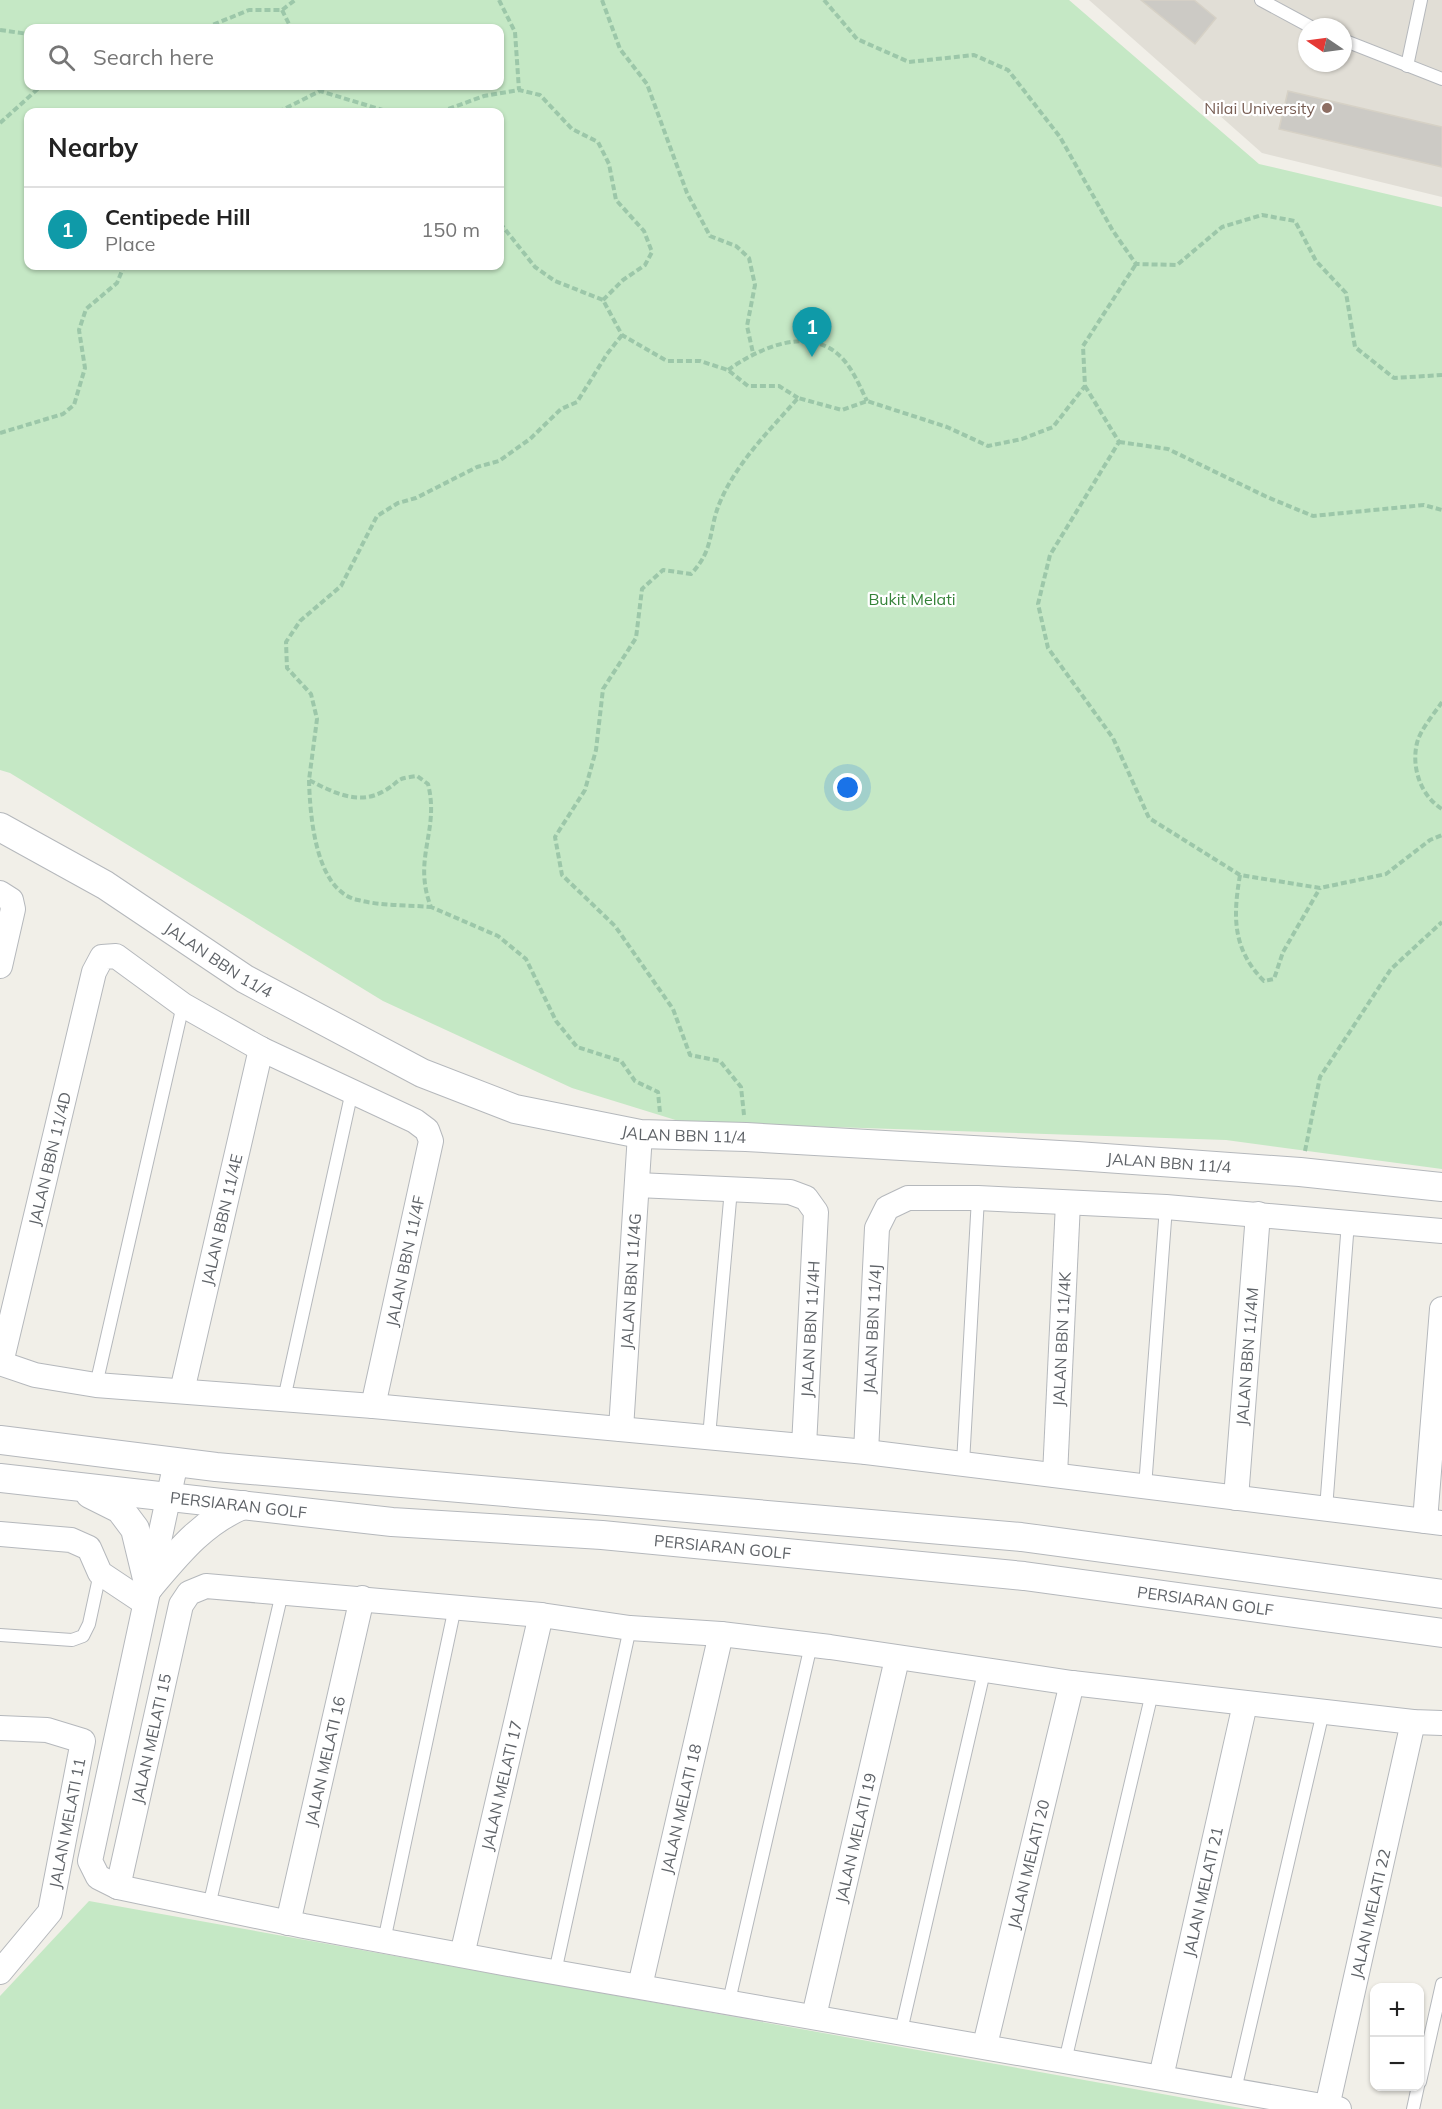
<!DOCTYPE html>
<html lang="en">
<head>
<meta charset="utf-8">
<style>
	:root { --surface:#fff; --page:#f2f2f2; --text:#222; --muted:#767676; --line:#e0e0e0; --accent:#7c3aed }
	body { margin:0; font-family:Mulish,sans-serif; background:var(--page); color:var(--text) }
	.controls { position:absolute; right:18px; bottom:18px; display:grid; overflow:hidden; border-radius:12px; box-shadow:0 2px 4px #0004 }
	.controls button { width:54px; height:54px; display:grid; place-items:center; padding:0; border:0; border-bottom:2px solid var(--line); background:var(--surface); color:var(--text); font:30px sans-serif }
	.compass { position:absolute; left:1298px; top:18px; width:54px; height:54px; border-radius:50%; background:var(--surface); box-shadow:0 2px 4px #0004; rotate:283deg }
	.you { position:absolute; left:848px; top:788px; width:21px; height:21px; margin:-15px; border:4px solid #fff; border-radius:50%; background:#1a73e8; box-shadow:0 0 0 9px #1a73e833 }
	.badge { display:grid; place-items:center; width:39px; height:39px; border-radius:50%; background:var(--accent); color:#fff; font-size:20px; font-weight:700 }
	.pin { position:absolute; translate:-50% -50px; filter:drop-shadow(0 2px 3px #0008) }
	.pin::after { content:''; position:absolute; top:32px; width:21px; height:18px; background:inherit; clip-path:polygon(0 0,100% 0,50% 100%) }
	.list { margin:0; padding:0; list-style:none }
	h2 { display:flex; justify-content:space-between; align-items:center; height:78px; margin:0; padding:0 24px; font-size:26px }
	h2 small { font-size:20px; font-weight:400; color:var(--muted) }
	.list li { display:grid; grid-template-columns:39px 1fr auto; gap:18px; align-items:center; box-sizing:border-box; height:84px; padding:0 24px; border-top:2px solid var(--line) }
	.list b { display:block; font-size:22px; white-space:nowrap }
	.list p { margin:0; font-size:20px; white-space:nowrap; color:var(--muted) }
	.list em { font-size:20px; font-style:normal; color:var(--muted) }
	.icon { flex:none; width:33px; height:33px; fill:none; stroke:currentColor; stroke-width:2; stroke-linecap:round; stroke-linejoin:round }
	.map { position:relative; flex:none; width:1442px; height:2109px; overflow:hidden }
	.search { position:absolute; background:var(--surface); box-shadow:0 2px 4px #0004; left:24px; top:24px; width:480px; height:66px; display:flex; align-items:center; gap:15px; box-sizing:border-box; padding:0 21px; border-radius:12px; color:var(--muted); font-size:22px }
	.panel { position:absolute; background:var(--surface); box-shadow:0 2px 4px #0004; left:24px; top:108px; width:480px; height:162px; border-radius:12px }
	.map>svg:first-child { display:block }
	.education { fill:#e1ded6; fill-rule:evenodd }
	.green { fill:#c5e8c5; fill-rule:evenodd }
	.building { fill:#cccac5; stroke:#d6d1c6; stroke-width:1.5 }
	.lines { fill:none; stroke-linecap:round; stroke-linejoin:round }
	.service-casing { stroke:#b5b8bc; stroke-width:14 }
	.minor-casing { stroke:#b5b8bc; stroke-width:26 }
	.tertiary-casing { stroke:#b5b8bc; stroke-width:30 }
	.path { stroke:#9cc7a9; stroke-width:4; stroke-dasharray:6 3; stroke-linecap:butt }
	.service { stroke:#fff; stroke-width:12 }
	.minor { stroke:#fff; stroke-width:24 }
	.tertiary { stroke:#fff; stroke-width:28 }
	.education-dot { fill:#8d6e63; stroke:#fff; stroke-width:2 }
	.labels { text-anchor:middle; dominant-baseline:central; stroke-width:4.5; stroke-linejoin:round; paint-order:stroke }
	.education-label { font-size:16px; fill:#785e54; stroke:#fff; text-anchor:end }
	.park-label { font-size:16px; fill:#348238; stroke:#fff }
	.street-label { font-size:16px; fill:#5f6368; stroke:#fff }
</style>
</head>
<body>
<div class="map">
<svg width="1442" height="2109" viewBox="0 0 1442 2109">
	<rect width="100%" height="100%" fill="#f1efe8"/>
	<path class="education" d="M 1089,0 L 1442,0 L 1442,197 L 1262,153 ZM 1307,27 L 1343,27 L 1343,63 L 1307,63 Z"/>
	<g class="green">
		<path d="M 0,0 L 1069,0 L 1259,164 L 1442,207 L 1442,1169 L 1226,1140 L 682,1122 L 572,1088 L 383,1001 L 10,773 L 0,770 ZM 28,28 L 500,28 L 500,86 L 28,86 ZM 28,112 L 500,112 L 500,266 L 28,266 Z"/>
		<polygon points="89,1901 1246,2109 0,2109 0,1996"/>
	</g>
	<g class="building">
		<polygon points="1141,0 1194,0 1216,18 1195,44"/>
		<polygon points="1288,91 1442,127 1442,167 1279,129"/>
	</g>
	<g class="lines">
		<defs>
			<g id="service">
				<polyline points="1261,0 1311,27"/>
				<polyline points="1343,40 1442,79"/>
				<polyline points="1407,66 1421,0"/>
				<polyline points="96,1385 183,1005"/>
				<polyline points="284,1399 352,1091"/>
				<polyline points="709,1437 731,1189"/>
				<polyline points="963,1463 978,1198"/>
				<polyline points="1145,1487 1166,1207"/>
				<polyline points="1326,1509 1348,1222"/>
				<polyline points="0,1635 72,1640 83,1636 89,1624 100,1573"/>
				<polyline points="209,1906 282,1593"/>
				<polyline points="384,1941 455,1607"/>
				<polyline points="555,1972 630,1628"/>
				<polyline points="729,2001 811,1645"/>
				<polyline points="901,2031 984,1672"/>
				<polyline points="1065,2061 1152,1693"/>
				<polyline points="1420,2082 1442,1984"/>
				<polyline points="1235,2090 1323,1712"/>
				<polyline points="1413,2109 1418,2086"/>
			</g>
			<g id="minor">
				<polyline points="0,893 11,900 13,909 0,966"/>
				<polyline points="637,1185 790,1192 806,1198 816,1212 804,1446"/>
				<polyline points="0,1363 35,1375 96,1385 373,1406 866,1452 1442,1523"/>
				<path id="s1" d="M 1,1363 L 94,972 L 102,957 L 116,956 L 183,1005 L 261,1049 L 415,1121 L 427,1130 L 431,1141 L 373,1406"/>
				<path id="s2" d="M 182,1391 L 261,1049"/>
				<path id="s3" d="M 621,1429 L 640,1134"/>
				<path id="s4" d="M 866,1452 L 877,1228 L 887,1208 L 908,1198 L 978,1198 L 1166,1207 L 1442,1231"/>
				<polyline points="176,1462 90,1861 98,1877 118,1887 304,1926 525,1967 1339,2109"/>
				<path id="s5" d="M 1055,1475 L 1068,1203"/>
				<path id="s6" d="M 1236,1498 L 1258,1214"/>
				<polyline points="1425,1521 1442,1309"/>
				<polyline points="0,1534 71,1540 89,1548 100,1573 145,1603"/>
				<polyline points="0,1728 47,1730 83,1741 50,1912 0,1972"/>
				<path id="s7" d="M 118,1887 L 181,1605 L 189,1593 L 206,1586 L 541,1615 L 630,1628 L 721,1634 L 830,1647 L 1072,1683 L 1413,1722 L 1442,1723"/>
				<path id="s8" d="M 288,1923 L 362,1598"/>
				<path id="s9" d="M 462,1955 L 541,1615"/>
				<path id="s10" d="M 640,1986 L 721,1634"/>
				<path id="s11" d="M 814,2016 L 897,1659"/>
				<path id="s12" d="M 985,2045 L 1072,1683"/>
				<path id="s13" d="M 1161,2077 L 1245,1704"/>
				<path id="s14" d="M 1327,2107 L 1413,1722"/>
			</g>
			<g id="tertiary">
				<path id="s15" d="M 0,827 L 105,885 L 245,979 L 422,1073 L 515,1109 L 640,1134 L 746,1137 L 1077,1156 L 1300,1172 L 1442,1187"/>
				<polyline points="0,1440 216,1467 1021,1537 1442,1594"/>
				<path id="s16" d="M 0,1478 L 392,1522 L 602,1535 L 1024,1576 L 1442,1633"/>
				<polyline points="90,1494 120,1509 135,1529 149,1587"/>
				<path d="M 149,1587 C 177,1554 202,1522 243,1505"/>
			</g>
		</defs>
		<use href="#service" class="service-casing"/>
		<use href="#minor" class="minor-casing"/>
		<use href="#tertiary" class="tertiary-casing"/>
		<g class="path">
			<polyline points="499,0 515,32 519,90"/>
			<polyline points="602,0 620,49 647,84 687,193 710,236 736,246 749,258 755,285 747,326 753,353"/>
			<polyline points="824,0 857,39 909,62 974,55 1008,70 1060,137 1113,231 1136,264 1177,265 1222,227 1262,215 1295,221 1316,261 1346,293 1355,347 1394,378 1442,375"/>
			<polyline points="282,10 291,28"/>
			<polyline points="205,28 249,10 282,10 295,0"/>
			<polyline points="0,30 28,34"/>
			<polyline points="318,86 320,91"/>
			<polyline points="278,112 320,91 389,112"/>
			<polyline points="440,112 484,96 519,90 540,95 572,129 598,142 609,164 616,200 644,231 652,252 645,265 623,280 603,300"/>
			<polyline points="0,123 41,86"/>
			<polyline points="500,223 535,267 555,281 603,300 622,335 667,361 700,361 728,370 748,386 779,386 798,398"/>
			<path d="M 622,335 L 607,354 L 577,402 L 561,409 L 530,439 L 499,461 L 477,467 L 416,498 L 398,503 L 377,516 L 341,586 L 300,621 L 286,642 L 287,668 L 311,694 L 317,719 L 309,780 C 332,792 359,806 384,791 C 402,781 392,779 417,776 L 428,784 C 440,831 412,858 431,907 L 498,936 L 526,959 L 556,1021 L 577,1047 L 621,1061 L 635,1081 L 658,1092 L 660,1113"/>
			<path d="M 728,370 C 759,348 809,325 841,357 C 853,369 860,387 867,401"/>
			<polyline points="1085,386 1119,442 1050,555 1038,604 1048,648 1113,738 1149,818 1240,875 1320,888 1386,874 1430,840 1442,835"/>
			<polyline points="0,433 63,414 74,405 85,368 79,330 86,309 117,283 124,266"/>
			<polyline points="1119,442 1168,449 1267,497 1313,516 1424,505 1442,510"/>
			<path d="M 1442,702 C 1434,714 1420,730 1417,743 C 1411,768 1421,796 1442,809"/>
			<path d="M 309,780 C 310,815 315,891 358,900 C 381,906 408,905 431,907"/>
			<path d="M 1240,875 C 1233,916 1232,949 1264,981 L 1274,979 L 1283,952 L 1320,888"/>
			<path d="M 744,1115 L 741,1087 L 720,1061 L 690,1055 L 673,1009 L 615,926 L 562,875 L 555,837 L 585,790 L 596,750 L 603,689 L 636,638 L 642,589 L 663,570 L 691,574 C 715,549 708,530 720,502 C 737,462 770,430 798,398 L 842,410 L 867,401 L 947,427 L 988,446 L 1022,439 L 1053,427 L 1085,386 L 1083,346 L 1136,264"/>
			<polyline points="1305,1151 1320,1077 1391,969 1442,922"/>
		</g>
		<use href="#service" class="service"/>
		<use href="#minor" class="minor"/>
		<use href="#tertiary" class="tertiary"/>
	</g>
	<circle class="education-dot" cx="1327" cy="108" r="6"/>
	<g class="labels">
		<g class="education-label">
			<text x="1315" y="108">Nilai University</text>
		</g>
		<g class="park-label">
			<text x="912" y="599">Bukit Melati</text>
		</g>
		<g class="street-label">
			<text stroke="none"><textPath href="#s15" startOffset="256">JALAN BBN 11/4</textPath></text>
			<text stroke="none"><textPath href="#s15" startOffset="760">JALAN BBN 11/4</textPath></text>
			<text stroke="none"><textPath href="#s1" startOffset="210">JALAN BBN 11/4D</textPath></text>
			<text stroke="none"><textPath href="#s15" startOffset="1246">JALAN BBN 11/4</textPath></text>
			<text stroke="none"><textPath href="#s2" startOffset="176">JALAN BBN 11/4E</textPath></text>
			<text transform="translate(405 1261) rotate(-78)">JALAN BBN 11/4F</text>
			<text stroke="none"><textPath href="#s3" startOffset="148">JALAN BBN 11/4G</textPath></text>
			<text stroke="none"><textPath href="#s4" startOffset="123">JALAN BBN 11/4J</textPath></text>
			<text transform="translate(810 1329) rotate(-87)">JALAN BBN 11/4H</text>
			<text stroke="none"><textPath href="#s5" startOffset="136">JALAN BBN 11/4K</textPath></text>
			<text stroke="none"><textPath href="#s6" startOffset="142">JALAN BBN 11/4M</textPath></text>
			<text stroke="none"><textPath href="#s16" startOffset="240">PERSIARAN GOLF</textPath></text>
			<text stroke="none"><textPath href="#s16" startOffset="726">PERSIARAN GOLF</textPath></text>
			<text stroke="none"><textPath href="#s16" startOffset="1212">PERSIARAN GOLF</textPath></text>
			<text stroke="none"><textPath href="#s7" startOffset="152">JALAN MELATI 15</textPath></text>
			<text stroke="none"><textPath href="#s8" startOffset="166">JALAN MELATI 16</textPath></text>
			<text stroke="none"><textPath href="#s9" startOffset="174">JALAN MELATI 17</textPath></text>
			<text stroke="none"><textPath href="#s10" startOffset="182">JALAN MELATI 18</textPath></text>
			<text transform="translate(67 1823) rotate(-79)">JALAN MELATI 11</text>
			<text stroke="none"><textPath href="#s11" startOffset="183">JALAN MELATI 19</textPath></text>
			<text stroke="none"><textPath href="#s12" startOffset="186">JALAN MELATI 20</textPath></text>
			<text stroke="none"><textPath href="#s13" startOffset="190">JALAN MELATI 21</textPath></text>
			<text stroke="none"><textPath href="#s14" startOffset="198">JALAN MELATI 22</textPath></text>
		</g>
	</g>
</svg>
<div class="controls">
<button>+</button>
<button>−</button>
</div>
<svg class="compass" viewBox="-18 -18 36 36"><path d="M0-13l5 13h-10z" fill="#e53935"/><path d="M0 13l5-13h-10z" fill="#767676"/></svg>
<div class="you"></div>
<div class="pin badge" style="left:812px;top:357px;background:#0f9aa8">1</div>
<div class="search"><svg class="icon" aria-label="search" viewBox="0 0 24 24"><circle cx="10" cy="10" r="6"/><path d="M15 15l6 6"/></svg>Search here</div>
<section class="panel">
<h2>Nearby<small></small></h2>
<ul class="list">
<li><span class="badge" style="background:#0f9aa8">1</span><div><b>Centipede Hill</b><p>Place</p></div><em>150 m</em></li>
</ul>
</section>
</div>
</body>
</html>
